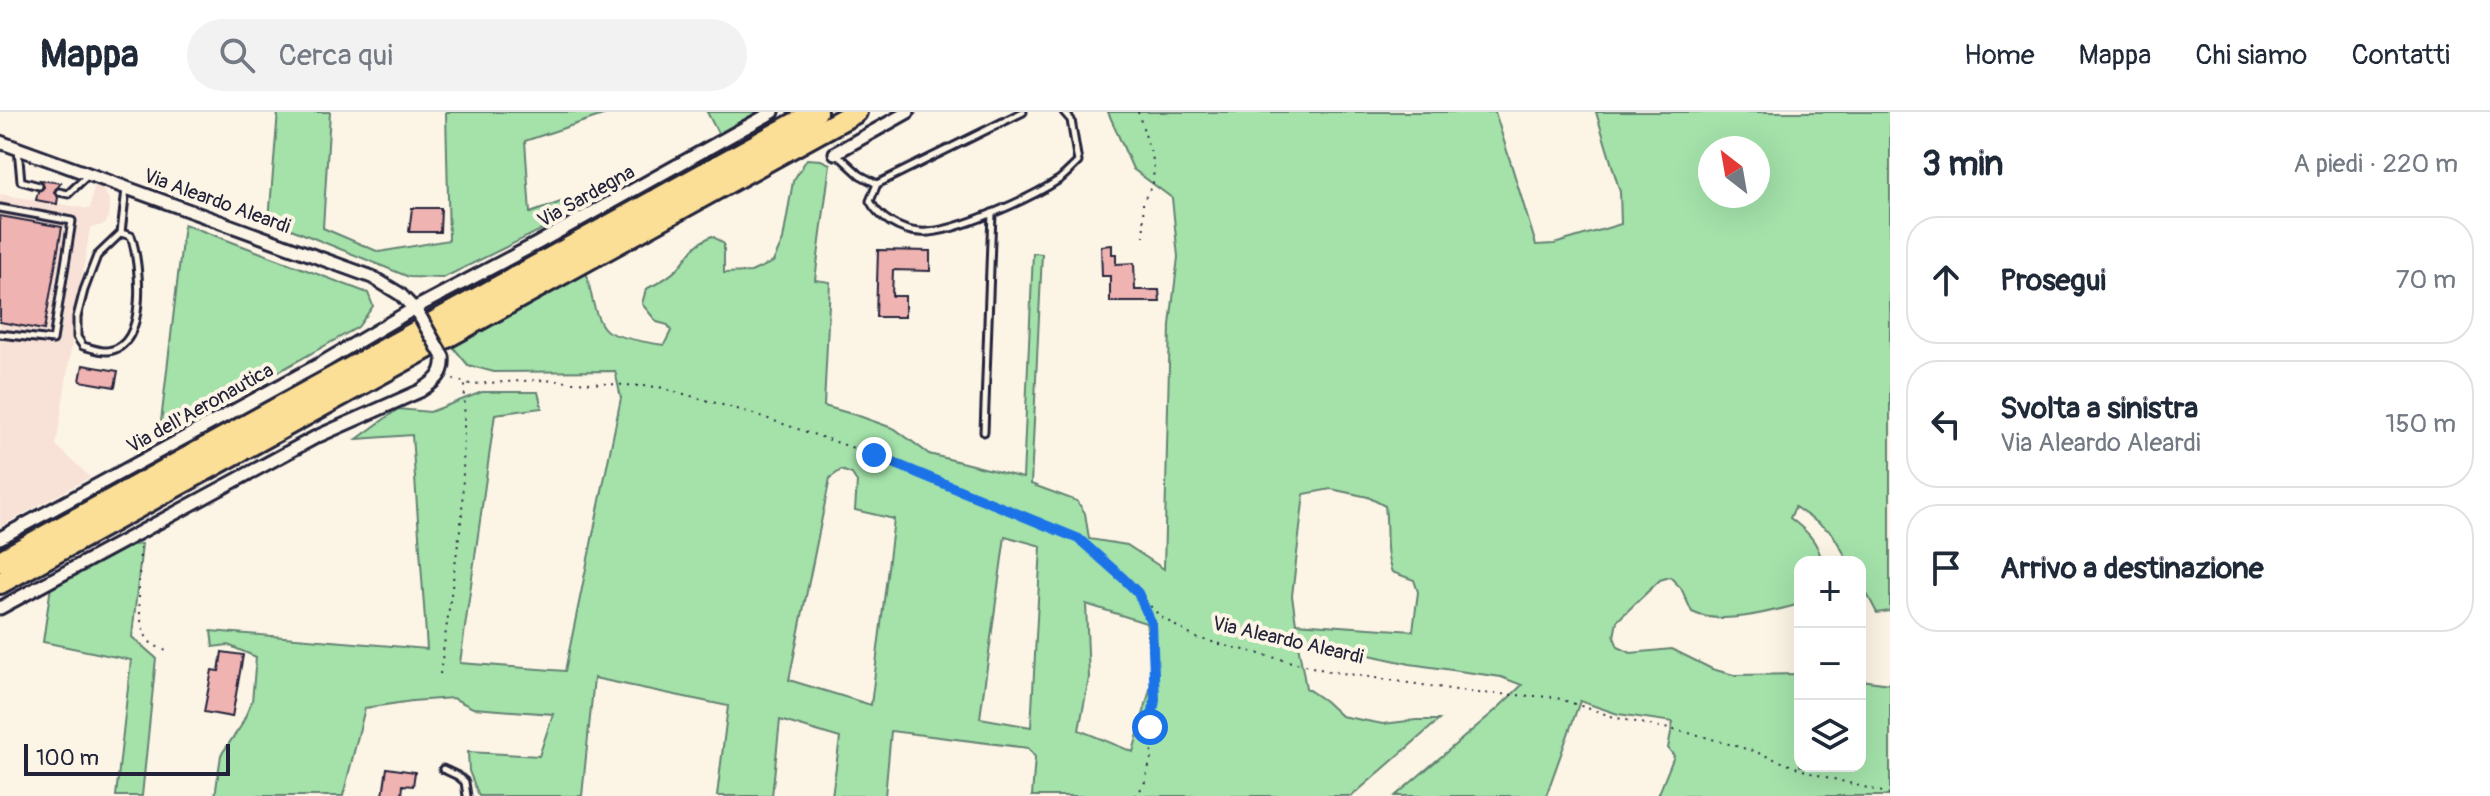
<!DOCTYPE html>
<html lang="it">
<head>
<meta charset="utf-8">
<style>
	:root { --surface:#fff; --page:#f2f2f3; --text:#1f2937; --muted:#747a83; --line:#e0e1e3 }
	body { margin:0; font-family:Pangolin,sans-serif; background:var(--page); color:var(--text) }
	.controls { position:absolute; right:24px; bottom:24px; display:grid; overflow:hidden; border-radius:16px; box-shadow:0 8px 32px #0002 }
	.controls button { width:72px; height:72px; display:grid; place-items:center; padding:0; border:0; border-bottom:2px solid var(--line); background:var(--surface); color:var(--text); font:40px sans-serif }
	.compass { position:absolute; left:1698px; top:24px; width:72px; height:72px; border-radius:50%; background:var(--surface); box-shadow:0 8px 32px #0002; rotate:329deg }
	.scale { position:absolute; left:24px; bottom:20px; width:206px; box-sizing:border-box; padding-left:8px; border:4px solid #22223b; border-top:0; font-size:22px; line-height:28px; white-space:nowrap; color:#22223b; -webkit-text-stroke:6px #fcf5e5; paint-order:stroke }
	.stop { position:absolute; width:24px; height:24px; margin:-18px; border:6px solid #1a73e8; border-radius:50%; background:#fff }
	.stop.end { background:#1a73e8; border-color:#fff; box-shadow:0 2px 8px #0008 }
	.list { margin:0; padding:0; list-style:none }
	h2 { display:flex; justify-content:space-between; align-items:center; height:104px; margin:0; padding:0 32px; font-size:34px }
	h2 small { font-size:26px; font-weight:400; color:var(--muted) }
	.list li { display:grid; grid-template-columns:52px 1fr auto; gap:24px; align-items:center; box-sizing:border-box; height:128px; margin:0 16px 16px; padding:0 16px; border:2px solid var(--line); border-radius:32px }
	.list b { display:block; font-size:30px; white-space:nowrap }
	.list p { margin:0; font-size:26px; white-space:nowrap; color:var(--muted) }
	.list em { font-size:26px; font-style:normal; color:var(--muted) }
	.icon { flex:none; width:44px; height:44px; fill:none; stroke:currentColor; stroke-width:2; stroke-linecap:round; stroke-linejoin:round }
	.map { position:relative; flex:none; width:1890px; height:684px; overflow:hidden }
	header { display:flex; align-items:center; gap:48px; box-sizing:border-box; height:112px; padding:0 40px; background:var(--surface); border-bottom:2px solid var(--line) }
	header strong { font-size:38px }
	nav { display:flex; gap:44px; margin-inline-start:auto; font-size:28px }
	.search { width:560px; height:72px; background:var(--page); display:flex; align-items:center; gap:20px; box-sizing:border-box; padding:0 28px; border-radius:44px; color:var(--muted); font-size:30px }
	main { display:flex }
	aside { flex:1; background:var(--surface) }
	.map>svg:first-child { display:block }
	.built { fill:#f8e1d6 }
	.green { fill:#a4e2aa; stroke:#638272; stroke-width:2; fill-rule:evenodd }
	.building { fill:#efb3b2; stroke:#22223b; stroke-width:2 }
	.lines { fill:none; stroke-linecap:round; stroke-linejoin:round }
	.lane-casing { stroke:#22223b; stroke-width:11 }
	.street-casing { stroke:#22223b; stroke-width:17 }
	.highway-casing { stroke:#22223b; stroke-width:26 }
	.path { stroke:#22223b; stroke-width:2; stroke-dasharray:2 6; stroke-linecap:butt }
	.lane { stroke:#fcf5e5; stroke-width:5 }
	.street { stroke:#fcf5e5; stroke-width:11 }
	.highway { stroke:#fbdf96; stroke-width:20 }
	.street-bridge-casing { stroke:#22223b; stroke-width:17; stroke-linecap:butt }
	.street-bridge { stroke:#fcf5e5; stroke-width:11 }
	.route { stroke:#1a73e8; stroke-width:10 }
	.labels { text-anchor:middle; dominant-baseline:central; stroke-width:8; stroke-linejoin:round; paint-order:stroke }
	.street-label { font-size:20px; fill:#22223b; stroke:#fcf5e5 }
</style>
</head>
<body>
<header>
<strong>Mappa</strong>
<div class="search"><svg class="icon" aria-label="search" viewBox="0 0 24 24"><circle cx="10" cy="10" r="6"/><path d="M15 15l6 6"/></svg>Cerca qui</div>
<nav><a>Home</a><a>Mappa</a><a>Chi siamo</a><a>Contatti</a></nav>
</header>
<main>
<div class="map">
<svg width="1890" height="684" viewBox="0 0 1890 684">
	<rect width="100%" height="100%" fill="#fcf5e5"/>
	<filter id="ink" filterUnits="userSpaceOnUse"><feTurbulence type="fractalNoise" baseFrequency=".0125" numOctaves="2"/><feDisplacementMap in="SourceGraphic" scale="16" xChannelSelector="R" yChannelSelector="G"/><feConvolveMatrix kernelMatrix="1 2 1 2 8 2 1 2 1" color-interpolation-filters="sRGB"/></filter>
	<g filter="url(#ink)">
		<polygon class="built" points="100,73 110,89 109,99 106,112 90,116 56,333 90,365 0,415 0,82 90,97 94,74"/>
		<g class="green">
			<polygon points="278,0 330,0 323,116 379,140 449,128 446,0 612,0 525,29 530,101 608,73 612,83 443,166 409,165 269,108"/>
			<polygon points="707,0 775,0 722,29"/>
			<path d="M 1108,0 L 1495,0 L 1536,133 L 1554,132 L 1621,112 L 1620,80 L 1596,0 L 1890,0 L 1890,499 L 1877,501 L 1866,480 L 1860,478 L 1860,450 L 1849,450 L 1832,421 L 1795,395 L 1790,406 C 1806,418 1818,429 1822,450 L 1800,450 L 1800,492 C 1770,500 1720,514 1692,500 L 1681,476 L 1670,465 L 1660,468 L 1617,509 L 1614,525 L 1618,535 L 1631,541 L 1672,537 L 1712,557 L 1734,563 L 1800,562 L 1800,654 L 1860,654 L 1860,568 L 1890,572 L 1890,684 L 1658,684 L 1674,644 L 1668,636 L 1673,610 L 1618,602 L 1580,589 L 1546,684 L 1395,684 L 1497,597 L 1522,573 L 1501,565 L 1410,552 L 1297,527 L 1306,576 L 1325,589 L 1341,604 L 1383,612 L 1416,608 L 1439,608 L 1352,684 L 1032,684 L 1035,645 L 1028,636 L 891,619 L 885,684 L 832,684 L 840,626 L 780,608 L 772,684 L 717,684 L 728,594 L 594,566 L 582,684 L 479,684 L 469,659 L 468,640 L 539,644 L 553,602 L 473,596 L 453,586 L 412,589 L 365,596 L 343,684 L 215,684 L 221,643 L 241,614 L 252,589 L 256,545 L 228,533 L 213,535 L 211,519 L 427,537 L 412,323 L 357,327 L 398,297 L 430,300 L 482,280 L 538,280 L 542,296 L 495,302 L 460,551 L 565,559 L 621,286 L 615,259 L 494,260 L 468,253 L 453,235 L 586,159 C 590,174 594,209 607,219 C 617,225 651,231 664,233 L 671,219 L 668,213 L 657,210 L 642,192 L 646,177 C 659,171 670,165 679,155 C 693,139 691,134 712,124 L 724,132 L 724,161 L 751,160 L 773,150 L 783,128 L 793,69 L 807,47 L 821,48 L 830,52 L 815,168 L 830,170 L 824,294 L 859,304 L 895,317 L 929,342 L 1023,366 L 1033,141 L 1042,142 L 1031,372 L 1077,389 L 1085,401 L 1089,427 L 1127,433 L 1164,457 L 1170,213 L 1178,145 L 1172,86 L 1133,57 ZM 1710,36 L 1758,36 L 1758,84 L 1710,84 ZM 841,358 L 852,362 L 857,370 L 855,398 L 894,407 L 871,593 L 789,568 L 830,366 ZM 1331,377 L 1368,385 L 1385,394 C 1388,415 1384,441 1392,460 L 1414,468 L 1418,480 L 1413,519 L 1296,511 L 1292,484 L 1304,382 ZM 1005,424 L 1041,434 L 1031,615 L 980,606 ZM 1086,492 L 1146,511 L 1155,559 L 1133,640 L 1079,618 L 1089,566 Z"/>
			<polygon points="184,112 368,181 373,194 358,215 159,327"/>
			<polygon points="142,432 132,525 156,546 142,684 116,684 131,548 43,530 51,474 124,434"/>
		</g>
		<g class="building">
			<polygon points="40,68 61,71 54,80 58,85 57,92 36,88 38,79 44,75"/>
			<polygon points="412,96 441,96 440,120 409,120"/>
			<polygon points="0,104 62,115 44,218 0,210"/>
			<polygon points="1112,133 1112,142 1116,142 1116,152 1134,151 1135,178 1159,178 1160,190 1110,190 1110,164 1102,164 1101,134"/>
			<polygon points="878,138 930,139 930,159 893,158 892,184 905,184 905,205 876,205"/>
			<polygon points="83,253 118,259 115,275 80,269"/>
			<polygon points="222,540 243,543 232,605 204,600 212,558 219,559"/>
			<polygon points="387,656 415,660 413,674 403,673 402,684 383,683"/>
		</g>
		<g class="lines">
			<defs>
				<g id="lane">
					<path d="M 1023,0 L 877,72 L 870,89 C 879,106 900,119 920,120 C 952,123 1033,85 1060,67 C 1066,62 1072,56 1078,50 L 1071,8 L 1064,0"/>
					<polyline points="18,37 21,69 39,74"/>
					<polyline points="836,41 860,63 877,72"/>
					<polyline points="59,80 68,82 87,64"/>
					<polyline points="0,96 72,109 53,228 0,222"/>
					<path d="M 121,121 L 131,124 C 140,150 149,234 108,239 C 101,240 91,236 83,234 L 77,225 L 77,205 L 84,178 L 97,144 L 121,121 L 126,77"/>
					<polyline points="984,320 992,101"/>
					<polyline points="443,657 458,664 465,670 467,684"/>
				</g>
				<g id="street">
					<polyline points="0,30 372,165 400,182 418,201"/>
					<polyline points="835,41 908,0"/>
					<polyline points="0,426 320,252 415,196 538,131 773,0"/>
					<path d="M 0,496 L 316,325 L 420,279 C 434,270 445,263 443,245"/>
				</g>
				<g id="highway">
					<polyline points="0,449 816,0"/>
					<polyline points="0,471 856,0"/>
				</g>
			</defs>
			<use href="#lane" class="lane-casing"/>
			<use href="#street" class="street-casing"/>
			<use href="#highway" class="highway-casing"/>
			<g class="path">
				<polyline points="1138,0 1154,51 1153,71 1143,90 1144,126"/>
				<polyline points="453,267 470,272 540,268 659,275 751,301 874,343 1079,427 1123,466 1161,505 1196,526 1328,559 1477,581 1554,585 1617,606 1698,623 1753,639 1811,661 1890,682"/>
				<path d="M 140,436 C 140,459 134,514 150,530 C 154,534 161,536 166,539"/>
				<polyline points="440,562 462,403 465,273"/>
				<polyline points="1135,684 1144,673 1152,643 1150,615 1155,588 1152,512 1140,486"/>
			</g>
			<use href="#lane" class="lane"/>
			<use href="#street" class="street"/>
			<use href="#highway" class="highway"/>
			<defs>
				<polyline id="street-bridge" points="421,206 443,245"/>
			</defs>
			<use href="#street-bridge" class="street-bridge-casing"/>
			<use href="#street-bridge" class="street-bridge"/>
		</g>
	</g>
	<g class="lines" filter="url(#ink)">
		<polyline class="route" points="874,343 1079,427 1123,466 1138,481 1152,512 1155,588 1150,615"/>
	</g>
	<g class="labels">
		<g class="street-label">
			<text transform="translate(586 84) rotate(-29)">Via Sardegna</text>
			<text transform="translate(217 89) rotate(20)">Via Aleardo Aleardi</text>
			<text transform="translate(200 296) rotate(-29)">Via dell'Aeronautica</text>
			<text transform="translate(1288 528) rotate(13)">Via Aleardo Aleardi</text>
		</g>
	</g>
</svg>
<div class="controls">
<button>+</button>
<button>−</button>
<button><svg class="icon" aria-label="layers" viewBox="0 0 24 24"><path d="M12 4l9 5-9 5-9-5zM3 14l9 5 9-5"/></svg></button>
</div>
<svg class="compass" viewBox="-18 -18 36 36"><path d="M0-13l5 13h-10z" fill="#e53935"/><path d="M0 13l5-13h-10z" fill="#747a83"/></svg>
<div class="scale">100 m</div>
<div class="stop" style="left:1150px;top:615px"></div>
<div class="stop end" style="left:874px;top:343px"></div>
</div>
<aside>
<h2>3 min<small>A piedi · 220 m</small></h2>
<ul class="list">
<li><svg class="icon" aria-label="ahead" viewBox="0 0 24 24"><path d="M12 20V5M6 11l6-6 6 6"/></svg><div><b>Prosegui</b></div><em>70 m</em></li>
<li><svg class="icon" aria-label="left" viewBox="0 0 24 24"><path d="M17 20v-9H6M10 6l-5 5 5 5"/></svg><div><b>Svolta a sinistra</b><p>Via Aleardo Aleardi</p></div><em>150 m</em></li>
<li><svg class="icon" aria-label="arrive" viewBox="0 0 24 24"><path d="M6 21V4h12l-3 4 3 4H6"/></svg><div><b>Arrivo a destinazione</b></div></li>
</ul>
</aside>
</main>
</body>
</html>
